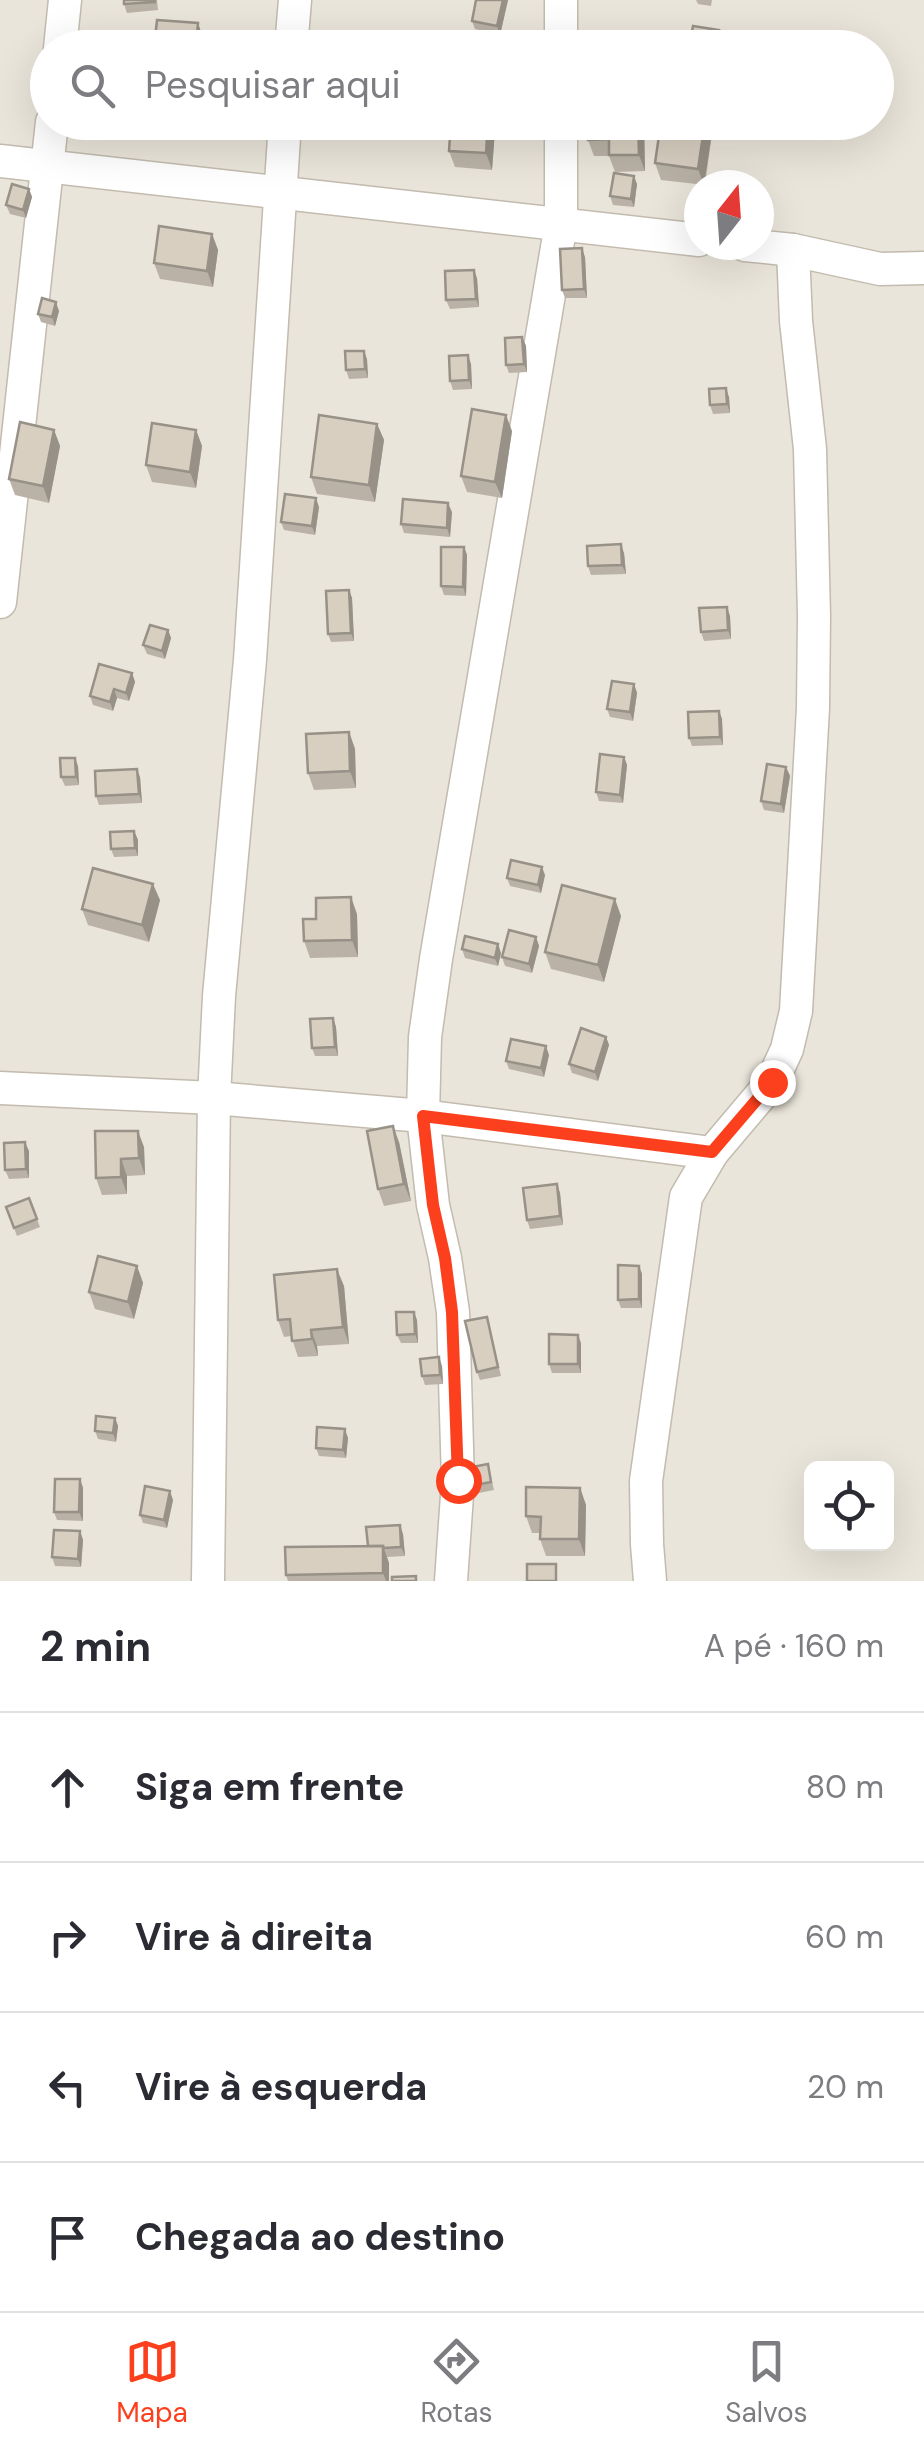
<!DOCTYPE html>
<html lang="pt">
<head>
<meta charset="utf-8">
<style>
	:root { --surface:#fff; --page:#f7f7f7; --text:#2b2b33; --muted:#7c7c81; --line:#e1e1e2; --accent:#fc3f1d }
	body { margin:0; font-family:"DM Sans",sans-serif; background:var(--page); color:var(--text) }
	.controls { position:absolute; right:30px; bottom:30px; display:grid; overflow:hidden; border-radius:15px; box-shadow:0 10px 40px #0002 }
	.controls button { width:90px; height:90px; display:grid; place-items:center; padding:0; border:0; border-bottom:2px solid var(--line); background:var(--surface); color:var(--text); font:50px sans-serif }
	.compass { position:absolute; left:684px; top:170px; width:90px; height:90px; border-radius:50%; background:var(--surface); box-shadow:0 10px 40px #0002; rotate:17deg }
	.stop { position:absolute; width:30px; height:30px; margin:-22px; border:8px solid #fc3f1d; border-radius:50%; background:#fff }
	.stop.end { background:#fc3f1d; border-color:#fff; box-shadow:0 2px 10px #0008 }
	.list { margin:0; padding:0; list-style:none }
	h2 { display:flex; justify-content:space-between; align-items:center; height:130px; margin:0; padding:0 40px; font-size:42px }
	h2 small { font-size:32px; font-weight:400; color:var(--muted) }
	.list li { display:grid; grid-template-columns:65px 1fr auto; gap:30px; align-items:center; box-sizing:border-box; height:150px; padding:0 40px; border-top:2px solid var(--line) }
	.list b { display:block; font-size:38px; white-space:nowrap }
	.list em { font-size:32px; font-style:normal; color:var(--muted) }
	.icon { flex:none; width:55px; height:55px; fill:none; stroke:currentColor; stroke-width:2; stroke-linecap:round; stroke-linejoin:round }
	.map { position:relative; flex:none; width:924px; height:1581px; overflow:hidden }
	.search { position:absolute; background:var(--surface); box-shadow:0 10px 40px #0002; left:30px; right:30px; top:30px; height:110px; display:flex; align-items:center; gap:25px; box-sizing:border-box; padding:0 35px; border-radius:55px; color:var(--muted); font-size:38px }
	.sheet { height:730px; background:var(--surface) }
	nav { display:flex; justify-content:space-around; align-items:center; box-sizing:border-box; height:140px; border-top:2px solid var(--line); background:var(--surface); font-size:28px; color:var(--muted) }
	nav a { display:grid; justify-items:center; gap:5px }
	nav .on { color:var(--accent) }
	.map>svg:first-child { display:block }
	.residential { fill:#eae5da; fill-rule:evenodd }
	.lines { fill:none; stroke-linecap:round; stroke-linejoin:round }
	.minor-casing { stroke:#c2bbae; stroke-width:35 }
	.minor { stroke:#fff; stroke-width:32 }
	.wall { fill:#bab2a6 }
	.shaded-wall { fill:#979187 }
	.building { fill:#d8cfc1; stroke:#979187; stroke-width:2.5 }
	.route { stroke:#fc3f1d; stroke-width:12 }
</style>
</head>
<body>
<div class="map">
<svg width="924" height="1581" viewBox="0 0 924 1581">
	<rect width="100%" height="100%" fill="#f6f3ec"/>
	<path class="residential" d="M 0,0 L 924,0 L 924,1581 L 0,1581 ZM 48,48 L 876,48 L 876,122 L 48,122 ZM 699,185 L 759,185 L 759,245 L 699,245 ZM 812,1468 L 886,1468 L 886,1544 L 812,1544 Z"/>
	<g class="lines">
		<defs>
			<g id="minor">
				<polyline points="60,48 65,0"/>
				<polyline points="291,48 295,0"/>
				<polyline points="561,48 561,0"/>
				<polyline points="0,161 699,240"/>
				<polyline points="745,245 793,250 880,269 924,268"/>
				<polyline points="0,602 52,122"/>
				<polyline points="0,1088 214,1098 423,1116 712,1153"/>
				<polyline points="208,1581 214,1098 219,996 250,660 285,122"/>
				<polyline points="451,1581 458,1481 453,1312 445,1258 433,1205 423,1116 425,1037 436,959 561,224 561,122"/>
				<polyline points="650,1581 647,1544 646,1481 686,1197 712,1153 772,1082 787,1049 796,1011 813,708 814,616 810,449 796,321 793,250"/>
			</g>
		</defs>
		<use href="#minor" class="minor-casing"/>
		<use href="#minor" class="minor"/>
	</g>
	<g class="wall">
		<polygon points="157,0 158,10 127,13 124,4"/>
		<polygon points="476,0 508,0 500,35 475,29 472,21"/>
		<polygon points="696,0 712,0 711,6 698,4"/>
		<polygon points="198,23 201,32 200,48 158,48 155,39"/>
		<polygon points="128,122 152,122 148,133 130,128"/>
		<polygon points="392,122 418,122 414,136 395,130"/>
		<polygon points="584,122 644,122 645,171 615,172 609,156 594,156 588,140 588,124"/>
		<polygon points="661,122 712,122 713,126 705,185 661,180 655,163"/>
		<polygon points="495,130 492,170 455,167 449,151"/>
		<polygon points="637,184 634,207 613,205 610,196"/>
		<polygon points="29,189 32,197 26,218 10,214 6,205"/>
		<polygon points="212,234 218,250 213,287 160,279 154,263"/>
		<polygon points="585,257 587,298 565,298 562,290"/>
		<polygon points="477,278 479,307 450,309 446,300"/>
		<polygon points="59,311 55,326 41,322 38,314"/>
		<polygon points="522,337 526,346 527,372 509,373 506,365"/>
		<polygon points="367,359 368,378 349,379 346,370"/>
		<polygon points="471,364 472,389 453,390 450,381"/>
		<polygon points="729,397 730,413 713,414 710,405"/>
		<polygon points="377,424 384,440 375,502 317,494 311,477"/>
		<polygon points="54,430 60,446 49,503 15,495 9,479"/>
		<polygon points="196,430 202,446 196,488 152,482 146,465"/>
		<polygon points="512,431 502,498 467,492 461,476"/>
		<polygon points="319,507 315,535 284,530 281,522"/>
		<polygon points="452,512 450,537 404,533 401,524"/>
		<polygon points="464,547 467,555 466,596 444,595 441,586"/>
		<polygon points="624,553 626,574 591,575 588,566"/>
		<polygon points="349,590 352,598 354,641 331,642 328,634"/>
		<polygon points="730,616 731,639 704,641 701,632"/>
		<polygon points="168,630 171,638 165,659 147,654 143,645"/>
		<polygon points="132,673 135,682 129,701 117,698 113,711 93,705 90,696"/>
		<polygon points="634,684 637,693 633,721 610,717 607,709"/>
		<polygon points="719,711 722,719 723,745 692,746 689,738"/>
		<polygon points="349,732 355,749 356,788 314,790 308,773"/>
		<polygon points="624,757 627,765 623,803 599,801 596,792"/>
		<polygon points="78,766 79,785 65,786 61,777"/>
		<polygon points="786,767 790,776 784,813 764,810 761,801"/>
		<polygon points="140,777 142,803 99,805 96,796"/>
		<polygon points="134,831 138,840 138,856 114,857 111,849"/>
		<polygon points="545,875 541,893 510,886 507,878"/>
		<polygon points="160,900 149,942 88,925 82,909"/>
		<polygon points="357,914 358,957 310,958 304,941 316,919"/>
		<polygon points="621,916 604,982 551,969 545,952"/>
		<polygon points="536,937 539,946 532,973 505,966 502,957"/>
		<polygon points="462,949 501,953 498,966 465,958"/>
		<polygon points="333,1018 336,1027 338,1056 315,1056 312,1048"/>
		<polygon points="606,1037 609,1045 598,1081 572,1073 569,1064"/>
		<polygon points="549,1055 544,1077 509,1069 506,1061"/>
		<polygon points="95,1131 144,1147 145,1175 127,1176 127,1194 102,1195 96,1178"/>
		<polygon points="399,1142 411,1201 384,1206 378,1189"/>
		<polygon points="29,1151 29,1178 9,1179 5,1170"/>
		<polygon points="557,1184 560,1193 563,1225 530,1229 527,1220"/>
		<polygon points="29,1198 40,1227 17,1236 6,1207"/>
		<polygon points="137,1266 143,1283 134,1319 95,1309 89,1292"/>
		<polygon points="639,1266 642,1274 642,1308 621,1308 618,1300"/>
		<polygon points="344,1286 349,1344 317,1346 318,1356 298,1357 291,1336 284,1337 278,1320"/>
		<polygon points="487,1317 501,1376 480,1380 477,1372"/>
		<polygon points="417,1320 418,1343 401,1343 397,1335"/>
		<polygon points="581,1343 581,1373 552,1373 549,1364"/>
		<polygon points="442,1366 443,1384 425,1385 422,1376"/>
		<polygon points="115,1418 118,1426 116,1442 98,1439 95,1431"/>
		<polygon points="348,1438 346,1458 319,1456 316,1448"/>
		<polygon points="488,1464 494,1490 474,1494 470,1486"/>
		<polygon points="80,1479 83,1488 83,1521 57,1520 54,1512"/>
		<polygon points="580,1488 586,1505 585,1556 546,1556 540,1539 540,1533 532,1533 526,1516"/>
		<polygon points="173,1500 167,1528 143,1523 140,1515"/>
		<polygon points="80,1531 83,1540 81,1567 55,1566 52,1557"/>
		<polygon points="403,1534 405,1556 387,1557 389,1563 389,1581 288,1581 286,1575"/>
	</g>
	<g class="shaded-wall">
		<polygon points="503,0 508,0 500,35 497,26"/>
		<polygon points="198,23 201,32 200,48 198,48 196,43"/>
		<polygon points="719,30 722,38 721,48 716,48"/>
		<polygon points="146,122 152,122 148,133 145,125"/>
		<polygon points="412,122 418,122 414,136 411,128"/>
		<polygon points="488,122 492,122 495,130 492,170 486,153"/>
		<polygon points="638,122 644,122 645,171 639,155"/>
		<polygon points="705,122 712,122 713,126 704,185 698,169"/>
		<polygon points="634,176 637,184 634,207 631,199"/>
		<polygon points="29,189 32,197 26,218 23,210"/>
		<polygon points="212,234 218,250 213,287 207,271"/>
		<polygon points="582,248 585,257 587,298 584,289"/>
		<polygon points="474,270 477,278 479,307 476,299"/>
		<polygon points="56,302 59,311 55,326 52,317"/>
		<polygon points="522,337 526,346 527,372 524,364"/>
		<polygon points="364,351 367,359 368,378 365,369"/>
		<polygon points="468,355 471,364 472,389 469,380"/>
		<polygon points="726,388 729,397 730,413 727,404"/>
		<polygon points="506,415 512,431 502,498 495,482"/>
		<polygon points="377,424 384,440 375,502 369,485"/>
		<polygon points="54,430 60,446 49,503 43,486"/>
		<polygon points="196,430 202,446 196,488 190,472"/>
		<polygon points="316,498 319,507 315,535 312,526"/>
		<polygon points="448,503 452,512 450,537 447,528"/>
		<polygon points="621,544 624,553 626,574 622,565"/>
		<polygon points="464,547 467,555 466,596 463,587"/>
		<polygon points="349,590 352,598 354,641 351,633"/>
		<polygon points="727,607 730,616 731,639 728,630"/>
		<polygon points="168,630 171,638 165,659 162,651"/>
		<polygon points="132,673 135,682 129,701 126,693"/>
		<polygon points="634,684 637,693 633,721 630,712"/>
		<polygon points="114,689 117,698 113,711 110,702"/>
		<polygon points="719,711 722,719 723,745 720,737"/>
		<polygon points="349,732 355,749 356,788 350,771"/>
		<polygon points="624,757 627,765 623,803 620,795"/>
		<polygon points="75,758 78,766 79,785 76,777"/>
		<polygon points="786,767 790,776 784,813 781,804"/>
		<polygon points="137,769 140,777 142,803 139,794"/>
		<polygon points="134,831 138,840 138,856 135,848"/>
		<polygon points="542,867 545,875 541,893 538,885"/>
		<polygon points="153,884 160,900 149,942 142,925"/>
		<polygon points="351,897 357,914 358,957 352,940"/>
		<polygon points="615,899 621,916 604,982 598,965"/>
		<polygon points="536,937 539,946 532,973 529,964"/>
		<polygon points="498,944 501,953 498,966 495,958"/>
		<polygon points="333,1018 336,1027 338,1056 335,1047"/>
		<polygon points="606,1037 609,1045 598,1081 595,1072"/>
		<polygon points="546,1046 549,1055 544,1077 541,1068"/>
		<polygon points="393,1126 399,1142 411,1201 404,1184"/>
		<polygon points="138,1131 144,1147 145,1175 139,1158"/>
		<polygon points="25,1142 29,1151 29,1178 26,1169"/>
		<polygon points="121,1159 127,1176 127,1194 121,1177"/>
		<polygon points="557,1184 560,1193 563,1225 560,1216"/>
		<polygon points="137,1266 143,1283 134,1319 128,1302"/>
		<polygon points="639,1266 642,1274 642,1308 639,1299"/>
		<polygon points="337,1269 344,1286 349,1344 343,1327"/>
		<polygon points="414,1312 417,1320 418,1343 415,1334"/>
		<polygon points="311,1330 317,1346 318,1356 312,1339"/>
		<polygon points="578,1335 581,1343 581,1373 578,1364"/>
		<polygon points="439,1357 442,1366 443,1384 440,1375"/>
		<polygon points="115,1418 118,1426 116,1442 113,1433"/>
		<polygon points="345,1429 348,1438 346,1458 343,1450"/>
		<polygon points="80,1479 83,1488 83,1521 79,1512"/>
		<polygon points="580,1488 586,1505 585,1556 579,1539"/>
		<polygon points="170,1491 173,1500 167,1528 164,1520"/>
		<polygon points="400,1525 403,1534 405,1556 401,1547"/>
		<polygon points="80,1531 83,1540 81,1567 78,1559"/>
		<polygon points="383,1546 389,1563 389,1581 386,1581 383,1573"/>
	</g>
	<g class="building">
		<polygon points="124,0 155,0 155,2 124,4"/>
		<polygon points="476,0 503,0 497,26 472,21"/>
		<polygon points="157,20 198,23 196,43 155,39"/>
		<polygon points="693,26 719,30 716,48 689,48"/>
		<polygon points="610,39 634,39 634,48 611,48"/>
		<polygon points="394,122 412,122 411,128"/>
		<polygon points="451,122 488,122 486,153 449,151"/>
		<polygon points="588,122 638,122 639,155 609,155 609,139 588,140"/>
		<polygon points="661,122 705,122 698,169 655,163"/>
		<polygon points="614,173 634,176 631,199 610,196"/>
		<polygon points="12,184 29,189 23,210 6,205"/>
		<polygon points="159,226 212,234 207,271 154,263"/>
		<polygon points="582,248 584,289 562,290 560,249"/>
		<polygon points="474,270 476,299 446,300 445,271"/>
		<polygon points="42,298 56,302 52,317 38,314"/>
		<polygon points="522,337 524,364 506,365 505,338"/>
		<polygon points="345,351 364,351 365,369 346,370"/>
		<polygon points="468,355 469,380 450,381 449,356"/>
		<polygon points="726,388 727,404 710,405 709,389"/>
		<polygon points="472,409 506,415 495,482 461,476"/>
		<polygon points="319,415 377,424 369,485 311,477"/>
		<polygon points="20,422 54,430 43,486 9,479"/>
		<polygon points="152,423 196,430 190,472 146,465"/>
		<polygon points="285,494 316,498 312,526 281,522"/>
		<polygon points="403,499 448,503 447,528 401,524"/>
		<polygon points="621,544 622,565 588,566 587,546"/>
		<polygon points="441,547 464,547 463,587 441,586"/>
		<polygon points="349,590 351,633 328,634 326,591"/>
		<polygon points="727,607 728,630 701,632 699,608"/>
		<polygon points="150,625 168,630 162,651 143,645"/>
		<polygon points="99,664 132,673 126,693 114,689 110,702 90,696"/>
		<polygon points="612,681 634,684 630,712 607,709"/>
		<polygon points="719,711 720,737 689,738 688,712"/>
		<polygon points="349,732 350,771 308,773 306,734"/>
		<polygon points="600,754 624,757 620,795 596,792"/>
		<polygon points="60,758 75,758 76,777 61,777"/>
		<polygon points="767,764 786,767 781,804 761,801"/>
		<polygon points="137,769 139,794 96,796 95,771"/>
		<polygon points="134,831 135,848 111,849 110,832"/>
		<polygon points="511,860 542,867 538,885 507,878"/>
		<polygon points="93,868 153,884 142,925 82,909"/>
		<polygon points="562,885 615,899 598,965 545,952"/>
		<polygon points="351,897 352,940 304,941 303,919 316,919 316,898"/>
		<polygon points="509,930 536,937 529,964 502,957"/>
		<polygon points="465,936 498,944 495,958 462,949"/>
		<polygon points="333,1018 335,1047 312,1048 310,1019"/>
		<polygon points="581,1028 606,1037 595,1072 569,1064"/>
		<polygon points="511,1039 546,1046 541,1068 506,1061"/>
		<polygon points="393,1126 404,1184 378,1189 367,1131"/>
		<polygon points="95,1131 138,1131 139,1158 121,1159 121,1177 96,1178"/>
		<polygon points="25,1142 26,1169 5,1170 4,1143"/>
		<polygon points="557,1184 560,1216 527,1220 523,1188"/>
		<polygon points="29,1198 37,1219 14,1228 6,1207"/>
		<polygon points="98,1256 137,1266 128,1302 89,1292"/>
		<polygon points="618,1265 639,1266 639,1299 618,1300"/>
		<polygon points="337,1269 343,1327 311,1330 312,1339 292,1341 290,1319 278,1320 274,1275"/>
		<polygon points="396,1312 414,1312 415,1334 397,1335"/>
		<polygon points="487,1317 498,1367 477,1372 465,1321"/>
		<polygon points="549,1334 578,1335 578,1364 549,1364"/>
		<polygon points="439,1357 440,1375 422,1376 420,1359"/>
		<polygon points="96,1416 115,1418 113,1433 95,1431"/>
		<polygon points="317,1427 345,1429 343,1450 316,1448"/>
		<polygon points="488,1464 491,1482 470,1486 467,1468"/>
		<polygon points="55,1479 80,1479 79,1512 54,1512"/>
		<polygon points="145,1486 170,1491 164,1520 140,1515"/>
		<polygon points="526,1487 580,1488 579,1539 540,1539 541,1517 526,1516"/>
		<polygon points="400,1525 401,1547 383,1548 383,1546 368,1546 366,1527"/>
		<polygon points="54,1530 80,1531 78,1559 52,1557"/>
		<polygon points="383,1546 383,1573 286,1575 285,1547"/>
		<rect x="527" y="1564" width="29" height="17"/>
		<polygon points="416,1576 416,1581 392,1581 392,1577"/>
	</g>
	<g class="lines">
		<polyline class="route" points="458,1480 452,1312 445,1258 433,1205 423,1116 712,1152 772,1082"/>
	</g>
</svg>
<div class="controls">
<button><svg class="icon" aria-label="locate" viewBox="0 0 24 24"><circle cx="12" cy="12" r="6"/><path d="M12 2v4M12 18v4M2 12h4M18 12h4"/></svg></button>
</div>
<svg class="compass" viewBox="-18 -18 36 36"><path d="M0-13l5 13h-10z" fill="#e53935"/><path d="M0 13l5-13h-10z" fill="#7c7c81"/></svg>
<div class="stop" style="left:458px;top:1480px"></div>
<div class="stop end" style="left:772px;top:1082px"></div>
<div class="search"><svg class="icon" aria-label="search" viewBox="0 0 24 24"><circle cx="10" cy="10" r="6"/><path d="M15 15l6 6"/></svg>Pesquisar aqui</div>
</div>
<section class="sheet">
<h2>2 min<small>A pé · 160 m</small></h2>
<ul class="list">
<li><svg class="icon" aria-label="ahead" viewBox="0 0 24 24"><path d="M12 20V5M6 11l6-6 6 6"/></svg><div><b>Siga em frente</b></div><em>80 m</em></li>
<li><svg class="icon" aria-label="right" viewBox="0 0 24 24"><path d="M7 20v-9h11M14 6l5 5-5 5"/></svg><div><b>Vire à direita</b></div><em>60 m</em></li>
<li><svg class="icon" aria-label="left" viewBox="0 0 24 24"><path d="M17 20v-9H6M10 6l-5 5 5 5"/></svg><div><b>Vire à esquerda</b></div><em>20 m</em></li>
<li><svg class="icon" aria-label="arrive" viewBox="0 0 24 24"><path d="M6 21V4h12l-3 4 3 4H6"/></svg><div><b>Chegada ao destino</b></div></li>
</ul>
</section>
<nav>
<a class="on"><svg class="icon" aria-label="map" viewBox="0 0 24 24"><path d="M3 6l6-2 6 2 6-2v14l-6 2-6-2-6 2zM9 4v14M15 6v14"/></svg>Mapa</a>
<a><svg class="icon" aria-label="directions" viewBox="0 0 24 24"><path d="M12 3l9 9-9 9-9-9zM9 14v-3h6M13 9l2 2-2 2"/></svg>Rotas</a>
<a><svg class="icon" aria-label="saved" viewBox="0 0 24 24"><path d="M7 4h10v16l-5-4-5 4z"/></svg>Salvos</a>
</nav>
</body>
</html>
